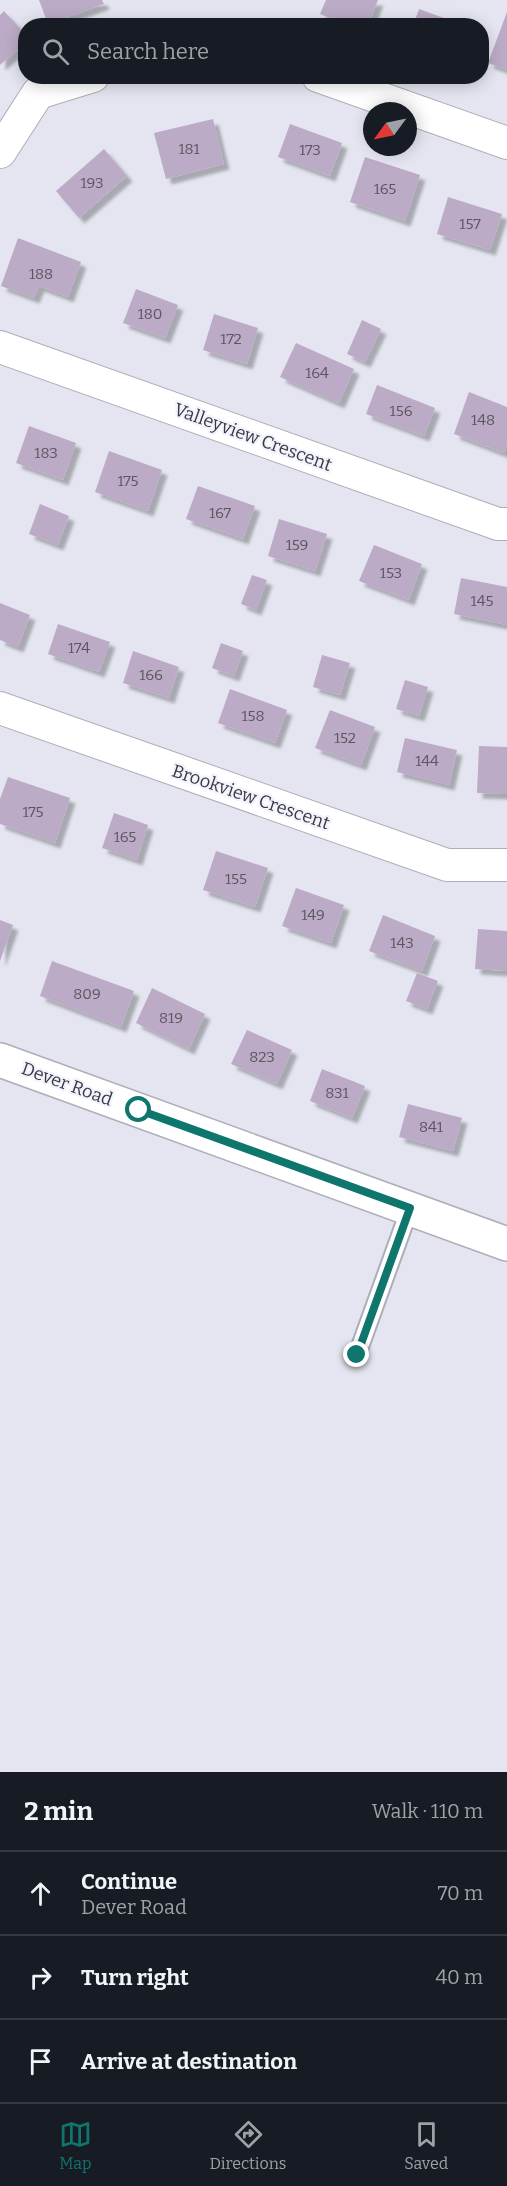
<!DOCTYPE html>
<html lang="en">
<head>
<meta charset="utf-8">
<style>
	:root { --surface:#171b24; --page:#242831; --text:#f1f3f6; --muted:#9ea1a6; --line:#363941; --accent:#0f766e }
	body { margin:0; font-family:Bitter,serif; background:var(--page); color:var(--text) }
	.compass { position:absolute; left:363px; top:102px; width:54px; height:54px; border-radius:50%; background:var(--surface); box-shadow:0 3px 15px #0003; rotate:237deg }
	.stop { position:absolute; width:18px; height:18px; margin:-14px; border:4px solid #0f766e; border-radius:50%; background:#fff }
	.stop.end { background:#0f766e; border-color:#fff; box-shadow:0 2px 6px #0008 }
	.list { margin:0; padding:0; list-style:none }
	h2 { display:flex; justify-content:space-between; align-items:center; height:78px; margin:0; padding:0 24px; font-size:26px }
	h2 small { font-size:20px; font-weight:400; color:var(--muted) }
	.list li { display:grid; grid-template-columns:39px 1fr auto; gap:18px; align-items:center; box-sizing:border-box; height:84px; padding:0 24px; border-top:2px solid var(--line) }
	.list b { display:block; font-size:22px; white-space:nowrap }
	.list p { margin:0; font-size:20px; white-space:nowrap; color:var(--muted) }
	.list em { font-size:20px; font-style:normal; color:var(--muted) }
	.icon { flex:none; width:33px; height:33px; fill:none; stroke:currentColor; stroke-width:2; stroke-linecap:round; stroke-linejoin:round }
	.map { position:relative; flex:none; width:507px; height:1772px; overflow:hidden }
	.search { position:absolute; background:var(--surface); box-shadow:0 3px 15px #0003; left:18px; right:18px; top:18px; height:66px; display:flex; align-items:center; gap:15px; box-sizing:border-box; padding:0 21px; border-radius:24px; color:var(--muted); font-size:22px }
	.sheet { height:330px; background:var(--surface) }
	nav { display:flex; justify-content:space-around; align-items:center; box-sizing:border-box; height:84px; border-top:2px solid var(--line); background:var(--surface); font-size:16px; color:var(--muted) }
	nav a { display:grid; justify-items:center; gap:3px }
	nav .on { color:var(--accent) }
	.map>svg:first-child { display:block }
	.building { fill:#bcabc6; filter:url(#shadow) }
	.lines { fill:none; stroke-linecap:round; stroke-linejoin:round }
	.service-casing { stroke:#aeaeb9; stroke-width:20 }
	.minor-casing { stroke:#aeaeb9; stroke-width:34 }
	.secondary-casing { stroke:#aeaeb9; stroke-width:36 }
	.service { stroke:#fff; stroke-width:16 }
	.minor { stroke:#fff; stroke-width:32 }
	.secondary { stroke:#fff; stroke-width:33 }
	.route { stroke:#0f766e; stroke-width:8 }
	.labels { text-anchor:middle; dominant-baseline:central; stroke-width:4.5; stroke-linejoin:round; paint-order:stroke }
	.number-label { font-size:15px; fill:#5a5761 }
	.street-label { font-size:18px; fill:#3a3b3f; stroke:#f2f3fe }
</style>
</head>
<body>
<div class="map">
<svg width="507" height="1772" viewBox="0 0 507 1772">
	<defs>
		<filter id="shadow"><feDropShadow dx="5.5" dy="5.5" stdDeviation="1.5" flood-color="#0004"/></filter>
	</defs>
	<rect width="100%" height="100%" fill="#e5e5f1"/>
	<g class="building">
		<polygon points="39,0 102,0 104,4 48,24"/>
		<polygon points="326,0 378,0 368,26 349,26 320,14"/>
		<polygon points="419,9 463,25 463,26 413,26"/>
		<polygon points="4,11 26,35 26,43 0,65 0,15"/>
		<polygon points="507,12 507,70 488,63"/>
		<polygon points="213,119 224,164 166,179 154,133"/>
		<polygon points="290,124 342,143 330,176 278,157"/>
		<polygon points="104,149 127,176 79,218 56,191"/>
		<polygon points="365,157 420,175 405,221 350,202"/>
		<polygon points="448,197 502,214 490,250 437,234"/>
		<polygon points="18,238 81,262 68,297 39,286 34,298 1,286"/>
		<polygon points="136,289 178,305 165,338 123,323"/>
		<polygon points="214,314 258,328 247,364 203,350"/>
		<polygon points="362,320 381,329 365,362 347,354"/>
		<polygon points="296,343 354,369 339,403 280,377"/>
		<polygon points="377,385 435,408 424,436 366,414"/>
		<polygon points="469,392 507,407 507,445 504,453 454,434"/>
		<polygon points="29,426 76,443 63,480 16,463"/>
		<polygon points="109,451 162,470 148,511 95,492"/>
		<polygon points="198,486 255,506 243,539 186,519"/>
		<polygon points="40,504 69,516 58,545 29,534"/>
		<polygon points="279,519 327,534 315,571 268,556"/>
		<polygon points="374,545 422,564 409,600 359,581"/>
		<polygon points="252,575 267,580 256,610 241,604"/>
		<polygon points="461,578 507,587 507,625 454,614"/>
		<polygon points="0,603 30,615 18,647 0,640"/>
		<polygon points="58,624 110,642 99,672 48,654"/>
		<polygon points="221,643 243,651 234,676 212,668"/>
		<polygon points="133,651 179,667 169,698 123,683"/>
		<polygon points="322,655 350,663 340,695 313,687"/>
		<polygon points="405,680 428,687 419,716 396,709"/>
		<polygon points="230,689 287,710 275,743 218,723"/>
		<polygon points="330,710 375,727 361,765 315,748"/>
		<polygon points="405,738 457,750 449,785 397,772"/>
		<polygon points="479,746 507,747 507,794 477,793"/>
		<polygon points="8,777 70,798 55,843 0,824 0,799"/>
		<polygon points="114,813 148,825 137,860 102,848"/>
		<polygon points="216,851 268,868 255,907 203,890"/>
		<polygon points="296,888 344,905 331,943 282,926"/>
		<polygon points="383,915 435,936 422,971 369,951"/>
		<polygon points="0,920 13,925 0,961"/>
		<polygon points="478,929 507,931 507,971 475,969"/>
		<polygon points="52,961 134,991 121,1027 40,996"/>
		<polygon points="417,973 438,981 427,1009 406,1001"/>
		<polygon points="152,988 205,1014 189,1049 136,1023"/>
		<polygon points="247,1030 292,1050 277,1084 231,1064"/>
		<polygon points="322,1069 365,1086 352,1118 310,1101"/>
		<polygon points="408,1104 462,1118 453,1151 399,1137"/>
	</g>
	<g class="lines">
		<defs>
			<polyline id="service" points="357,1355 410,1208"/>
			<g id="minor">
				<polyline points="318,76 507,143"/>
				<polyline points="0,152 38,93 93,76"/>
				<polyline points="0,347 498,524 507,524"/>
				<polyline points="0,708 447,865 507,865"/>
			</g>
			<polyline id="secondary" points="0,1060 507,1244"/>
		</defs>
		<use href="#service" class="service-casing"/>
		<use href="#minor" class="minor-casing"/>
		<use href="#secondary" class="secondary-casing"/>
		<use href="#service" class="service"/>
		<use href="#minor" class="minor"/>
		<use href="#secondary" class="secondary"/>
	</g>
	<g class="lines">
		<polyline class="route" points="139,1110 410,1208 357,1355"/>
	</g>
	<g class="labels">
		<g class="number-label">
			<text x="189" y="149">181</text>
			<text x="310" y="150">173</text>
			<text x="92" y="183">193</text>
			<text x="385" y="189">165</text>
			<text x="470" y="224">157</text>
			<text x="41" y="274">188</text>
			<text x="150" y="314">180</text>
			<text x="231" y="339">172</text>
			<text x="317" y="373">164</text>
			<text x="401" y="411">156</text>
			<text x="483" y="420">148</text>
			<text x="46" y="453">183</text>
			<text x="128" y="481">175</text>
			<text x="220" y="513">167</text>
			<text x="297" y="545">159</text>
			<text x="391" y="573">153</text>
			<text x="482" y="601">145</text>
			<text x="79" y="648">174</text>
			<text x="151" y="675">166</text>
			<text x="253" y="716">158</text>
			<text x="345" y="738">152</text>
			<text x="427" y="761">144</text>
			<text x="33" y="812">175</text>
			<text x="125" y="837">165</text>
			<text x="236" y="879">155</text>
			<text x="313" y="915">149</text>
			<text x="402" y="943">143</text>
			<text x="87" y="994">809</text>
			<text x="171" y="1018">819</text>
			<text x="262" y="1057">823</text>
			<text x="337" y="1093">831</text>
			<text x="431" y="1127">841</text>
		</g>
		<g class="street-label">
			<text transform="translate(253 437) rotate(20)">Valleyview Crescent</text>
			<text transform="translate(251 797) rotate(19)">Brookview Crescent</text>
			<text transform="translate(67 1084) rotate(20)">Dever Road</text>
		</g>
	</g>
</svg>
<svg class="compass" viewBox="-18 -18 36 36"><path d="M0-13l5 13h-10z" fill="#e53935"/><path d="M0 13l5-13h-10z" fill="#9ea1a6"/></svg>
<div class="stop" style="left:139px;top:1110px"></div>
<div class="stop end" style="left:357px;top:1355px"></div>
<div class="search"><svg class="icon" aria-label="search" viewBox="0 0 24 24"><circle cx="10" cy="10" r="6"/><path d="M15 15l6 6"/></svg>Search here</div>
</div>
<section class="sheet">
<h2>2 min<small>Walk · 110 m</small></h2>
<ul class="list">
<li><svg class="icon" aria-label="ahead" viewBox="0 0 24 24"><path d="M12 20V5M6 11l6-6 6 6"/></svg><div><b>Continue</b><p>Dever Road</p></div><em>70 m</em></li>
<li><svg class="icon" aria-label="right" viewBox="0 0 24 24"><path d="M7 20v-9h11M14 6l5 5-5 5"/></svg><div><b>Turn right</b></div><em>40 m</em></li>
<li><svg class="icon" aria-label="arrive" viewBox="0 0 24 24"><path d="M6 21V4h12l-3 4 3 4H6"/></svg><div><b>Arrive at destination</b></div></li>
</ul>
</section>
<nav>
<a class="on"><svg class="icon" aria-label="map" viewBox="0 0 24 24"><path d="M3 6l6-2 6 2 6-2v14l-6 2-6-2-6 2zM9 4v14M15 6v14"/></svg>Map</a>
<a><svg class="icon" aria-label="directions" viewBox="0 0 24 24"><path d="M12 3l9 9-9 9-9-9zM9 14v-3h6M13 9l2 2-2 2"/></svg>Directions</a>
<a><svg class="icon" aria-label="saved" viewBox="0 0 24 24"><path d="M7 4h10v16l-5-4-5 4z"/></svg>Saved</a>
</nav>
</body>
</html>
